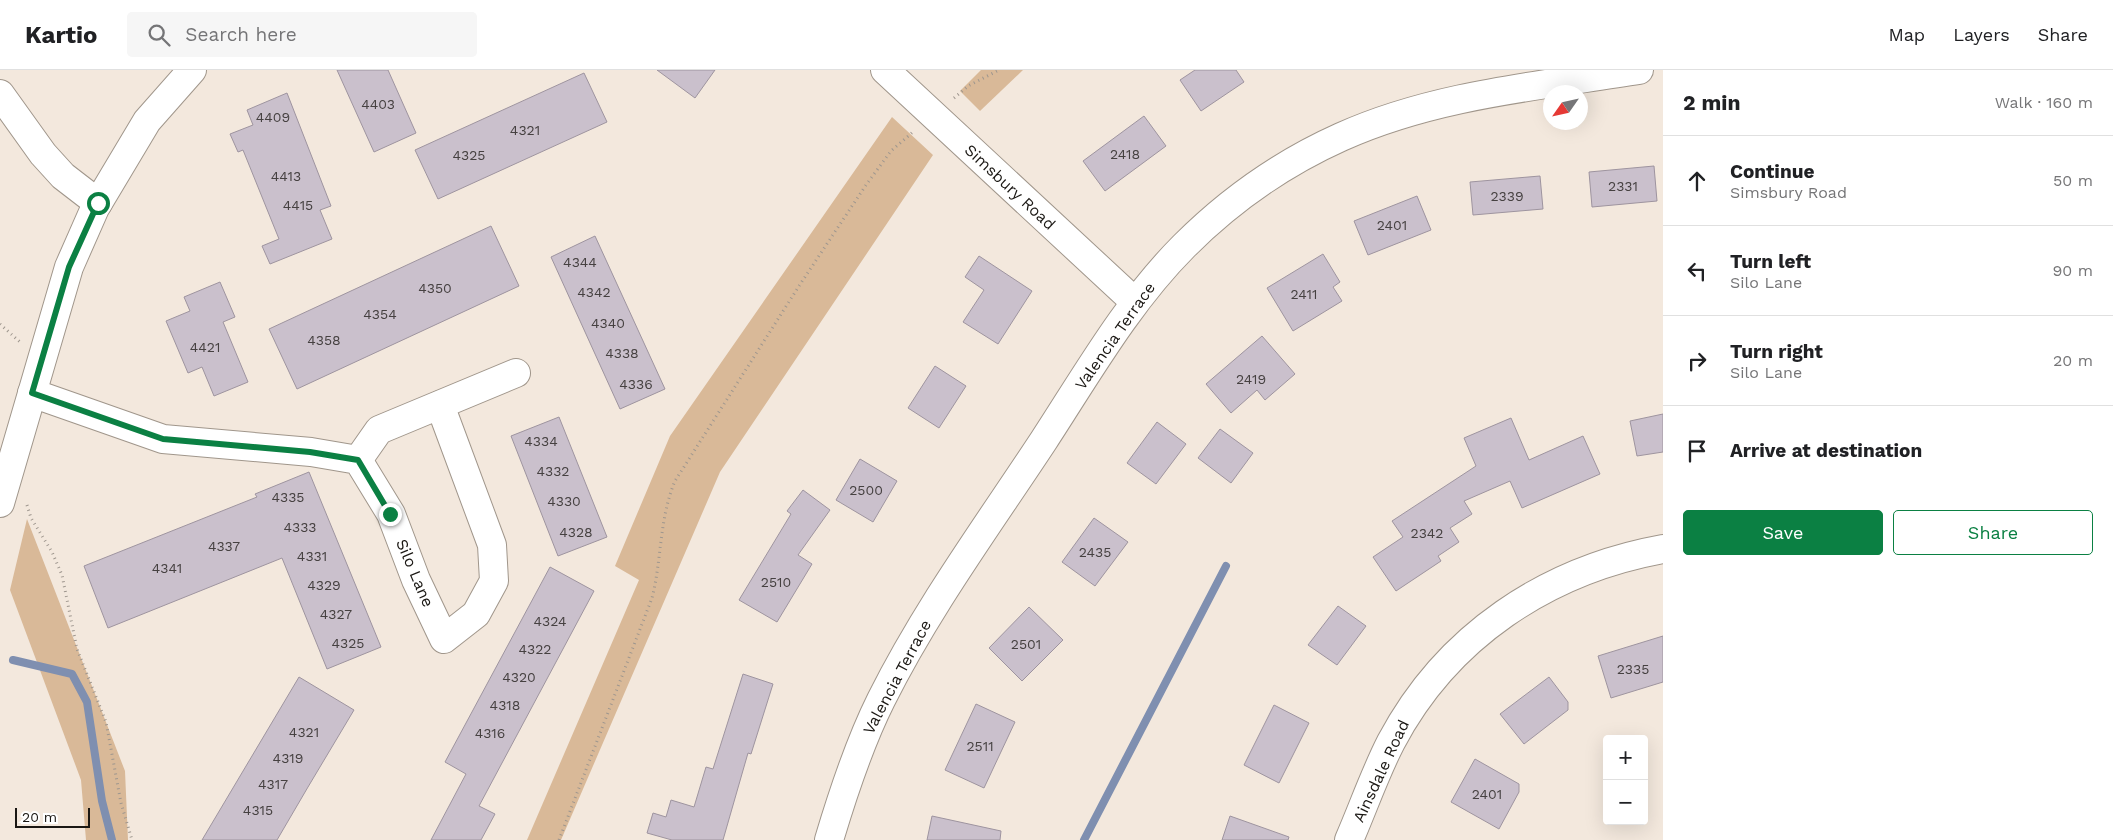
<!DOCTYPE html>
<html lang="en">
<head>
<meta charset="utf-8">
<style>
	:root { --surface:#fff; --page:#f6f6f6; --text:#202124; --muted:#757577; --line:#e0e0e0; --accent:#0b8043 }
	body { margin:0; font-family:"Work Sans",sans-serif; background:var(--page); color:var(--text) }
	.controls { position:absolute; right:15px; bottom:15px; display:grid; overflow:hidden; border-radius:5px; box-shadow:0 5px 20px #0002 }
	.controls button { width:45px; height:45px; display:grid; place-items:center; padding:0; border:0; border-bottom:1px solid var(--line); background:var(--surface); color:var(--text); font:25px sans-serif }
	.compass { position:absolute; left:1543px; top:15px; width:45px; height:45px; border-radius:50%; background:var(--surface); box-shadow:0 5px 20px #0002; rotate:236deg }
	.scale { position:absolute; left:15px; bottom:12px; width:75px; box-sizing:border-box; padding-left:5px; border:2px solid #1a1713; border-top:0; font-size:14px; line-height:18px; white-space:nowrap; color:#1a1713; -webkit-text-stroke:4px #fff; paint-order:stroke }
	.stop { position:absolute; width:15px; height:15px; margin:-11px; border:4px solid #0b8043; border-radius:50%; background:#fff }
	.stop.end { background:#0b8043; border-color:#fff; box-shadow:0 1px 5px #0008 }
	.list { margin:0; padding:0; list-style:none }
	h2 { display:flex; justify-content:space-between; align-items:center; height:65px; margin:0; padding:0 20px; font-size:21px }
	h2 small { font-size:16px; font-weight:400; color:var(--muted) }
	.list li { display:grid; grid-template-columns:32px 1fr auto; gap:15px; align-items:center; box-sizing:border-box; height:90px; padding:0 20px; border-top:1px solid var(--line) }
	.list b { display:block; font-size:19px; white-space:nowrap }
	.list p { margin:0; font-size:16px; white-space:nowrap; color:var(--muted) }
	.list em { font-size:16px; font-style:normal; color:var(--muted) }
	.actions { display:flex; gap:10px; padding:15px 20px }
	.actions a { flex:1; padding:11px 0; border:1px solid var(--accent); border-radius:5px; text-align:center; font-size:18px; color:var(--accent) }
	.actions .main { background:var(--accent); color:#fff }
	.icon { flex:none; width:28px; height:28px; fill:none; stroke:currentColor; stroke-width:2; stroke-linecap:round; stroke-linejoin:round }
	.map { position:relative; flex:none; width:1663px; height:770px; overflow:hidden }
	header { display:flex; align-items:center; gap:30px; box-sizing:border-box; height:70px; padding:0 25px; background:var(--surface); border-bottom:1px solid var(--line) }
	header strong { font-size:24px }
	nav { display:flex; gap:28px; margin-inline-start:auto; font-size:18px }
	.search { width:350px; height:45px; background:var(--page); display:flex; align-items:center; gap:12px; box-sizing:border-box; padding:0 18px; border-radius:5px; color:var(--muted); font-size:19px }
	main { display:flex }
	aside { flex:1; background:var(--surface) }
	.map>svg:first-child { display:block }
	.green { fill:#d9b998 }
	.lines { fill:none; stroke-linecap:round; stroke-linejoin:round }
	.stream { stroke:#7f8fb0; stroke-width:8 }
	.building { fill:#cac0cc; stroke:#9e949f }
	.minor-casing { stroke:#a0968b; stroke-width:30 }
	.path { stroke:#9e968e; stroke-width:3; stroke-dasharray:1 4; stroke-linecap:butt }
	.minor { stroke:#fff; stroke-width:28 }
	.route { stroke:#0b8043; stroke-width:6 }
	.labels { text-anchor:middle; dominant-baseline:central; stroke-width:4; stroke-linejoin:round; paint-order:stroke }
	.number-label { font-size:14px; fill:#464141 }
	.street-label { font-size:16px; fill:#1a1713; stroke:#fff }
</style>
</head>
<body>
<header>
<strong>Kartio</strong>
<div class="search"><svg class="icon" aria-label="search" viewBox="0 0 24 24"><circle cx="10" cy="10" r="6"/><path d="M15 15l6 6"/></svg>Search here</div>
<nav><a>Map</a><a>Layers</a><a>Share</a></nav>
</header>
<main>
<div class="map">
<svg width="1663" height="770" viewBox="0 0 1663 770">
	<rect width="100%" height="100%" fill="#f3e8dd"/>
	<g class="green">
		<polygon points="981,0 1023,0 980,41 960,21"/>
		<polygon points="892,47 933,85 720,402 561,770 527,770 639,510 615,496 670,366"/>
		<polygon points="27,449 125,701 128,770 86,770 81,710 10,520"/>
	</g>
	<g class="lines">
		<g class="stream">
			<polyline points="13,590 72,604 87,632 102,731 112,770"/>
			<polyline points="1084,770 1226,496"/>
		</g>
	</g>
	<g class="building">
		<polygon points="337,0 388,0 416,63 374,82"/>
		<polygon points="657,0 715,0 695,28"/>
		<polygon points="1195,0 1236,0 1244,12 1201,41 1180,10"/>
		<polygon points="584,3 607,52 438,129 415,80"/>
		<polygon points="287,23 331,136 320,140 332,169 270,194 262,176 279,169 243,80 238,82 230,64 253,55 247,40"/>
		<polygon points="1144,46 1166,76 1105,121 1083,91"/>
		<polygon points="1654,96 1657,131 1592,137 1589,102"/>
		<polygon points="1540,106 1543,139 1473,145 1470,112"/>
		<polygon points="1417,126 1431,160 1368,185 1354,151"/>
		<polygon points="491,156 519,216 297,319 269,259"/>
		<polygon points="595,166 665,319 620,339 551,187"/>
		<polygon points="1323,184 1340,212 1333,217 1342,231 1293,261 1267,218"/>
		<polygon points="979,186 1032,221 998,274 963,252 984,220 965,207"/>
		<polygon points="220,212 235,247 223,252 248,312 214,326 202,297 188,303 166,251 190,241 184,227"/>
		<polygon points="1262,266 1295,304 1265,330 1257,320 1231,343 1206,314"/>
		<polygon points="935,296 966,316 939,358 908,338"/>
		<polygon points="1663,344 1663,382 1637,386 1630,351"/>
		<polygon points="559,347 607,467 558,486 511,366"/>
		<polygon points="1511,348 1529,390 1583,366 1600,404 1522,438 1510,411 1464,431 1472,444 1450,458 1459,472 1438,486 1441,491 1396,521 1373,487 1403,467 1392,451 1476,396 1464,368"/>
		<polygon points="1157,352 1186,374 1156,414 1127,393"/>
		<polygon points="1220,359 1253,383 1231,413 1198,388"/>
		<polygon points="860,389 897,411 873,452 836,430"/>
		<polygon points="309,402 381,577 327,599 282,488 108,558 84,496 257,427 255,424"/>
		<polygon points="803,420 830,440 798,485 812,494 777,552 739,530 791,444 787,441"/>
		<polygon points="1094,448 1128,472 1095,516 1062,492"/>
		<polygon points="550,497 594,521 479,736 495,744 481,770 431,770 466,704 445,692"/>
		<polygon points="1338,536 1366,556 1337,595 1308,575"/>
		<polygon points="1029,537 1063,570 1022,611 989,578"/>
		<polygon points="1663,566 1663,612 1611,628 1598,586"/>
		<polygon points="743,604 773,614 751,684 748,683 723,770 672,770 647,763 653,743 666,747 671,730 694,737 706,697 713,699"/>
		<polygon points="299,607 354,640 308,717 277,770 202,770"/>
		<polygon points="1549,607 1568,632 1568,640 1524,674 1500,644"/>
		<polygon points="976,634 1015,652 984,718 945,700"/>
		<polygon points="1274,635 1309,653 1279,713 1244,695"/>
		<polygon points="1475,689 1519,714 1519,722 1499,759 1451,732"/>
		<polygon points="932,746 1001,761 1000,770 927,770"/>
		<polygon points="1230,746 1289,767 1288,770 1222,770"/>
	</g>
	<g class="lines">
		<defs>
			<g id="minor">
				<polyline points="885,0 1135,232"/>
				<polyline points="0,24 43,84 63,106 98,133"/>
				<polyline points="32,323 163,369 311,382 358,390 391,444 416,510 444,569 476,544 494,511 492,475 440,335"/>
				<polyline points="358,390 379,360 516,303"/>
				<polyline points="0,433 69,197 95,138 147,51 192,0"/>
				<path d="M 829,770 C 843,723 859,674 881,630 C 927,538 988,455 1044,370 C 1087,304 1128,232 1184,176 C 1229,131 1283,93 1341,67 C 1434,25 1539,16 1639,0"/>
				<path d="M 1349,770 C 1363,738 1375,703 1391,672 C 1447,566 1547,500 1663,479"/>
			</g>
		</defs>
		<use href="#minor" class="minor-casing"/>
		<g class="path">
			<polyline points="954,28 968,16 999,0"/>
			<polyline points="0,254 20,272"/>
			<polyline points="27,435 31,448 52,482 62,505 77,579 106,652 121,733 132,770"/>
			<path d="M 559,770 L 652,528 C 662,489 659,449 675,411 L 799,216 L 866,115 L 891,81 L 914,61"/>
		</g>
		<use href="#minor" class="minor"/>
	</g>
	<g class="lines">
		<polyline class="route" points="98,133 69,197 32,323 163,369 310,382 358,390 390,444"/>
	</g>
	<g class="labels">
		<g class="number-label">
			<text x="378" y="34">4403</text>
			<text x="273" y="47">4409</text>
			<text x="525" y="60">4321</text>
			<text x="1125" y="84">2418</text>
			<text x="469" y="85">4325</text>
			<text x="286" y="106">4413</text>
			<text x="1623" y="116">2331</text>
			<text x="1507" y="126">2339</text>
			<text x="298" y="135">4415</text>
			<text x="1392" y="155">2401</text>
			<text x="580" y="192">4344</text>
			<text x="435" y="218">4350</text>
			<text x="594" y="222">4342</text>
			<text x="1304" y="224">2411</text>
			<text x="380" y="244">4354</text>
			<text x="608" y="253">4340</text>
			<text x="324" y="270">4358</text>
			<text x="205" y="277">4421</text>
			<text x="622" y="283">4338</text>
			<text x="1251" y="309">2419</text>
			<text x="636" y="314">4336</text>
			<text x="541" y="371">4334</text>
			<text x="553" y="401">4332</text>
			<text x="866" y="420">2500</text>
			<text x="288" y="427">4335</text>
			<text x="564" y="431">4330</text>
			<text x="300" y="457">4333</text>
			<text x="576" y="462">4328</text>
			<text x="1427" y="463">2342</text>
			<text x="224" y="476">4337</text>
			<text x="1095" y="482">2435</text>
			<text x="312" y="486">4331</text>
			<text x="167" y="498">4341</text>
			<text x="776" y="512">2510</text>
			<text x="324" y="515">4329</text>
			<text x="336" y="544">4327</text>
			<text x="550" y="551">4324</text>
			<text x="348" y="573">4325</text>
			<text x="1026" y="574">2501</text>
			<text x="535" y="579">4322</text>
			<text x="1633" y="599">2335</text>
			<text x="519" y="607">4320</text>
			<text x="505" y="635">4318</text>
			<text x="304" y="662">4321</text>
			<text x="490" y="663">4316</text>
			<text x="980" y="676">2511</text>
			<text x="288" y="688">4319</text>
			<text x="273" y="714">4317</text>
			<text x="1487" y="724">2401</text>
			<text x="258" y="740">4315</text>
		</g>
		<g class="street-label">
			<text transform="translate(1010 117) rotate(43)">Simsbury Road</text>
			<text transform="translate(1115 266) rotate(-55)">Valencia Terrace</text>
			<text transform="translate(415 503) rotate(67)">Silo Lane</text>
			<text transform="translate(897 607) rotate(-62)">Valencia Terrace</text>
			<text transform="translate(1381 701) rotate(-65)">Ainsdale Road</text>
		</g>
	</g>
</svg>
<div class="controls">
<button>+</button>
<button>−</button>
</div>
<svg class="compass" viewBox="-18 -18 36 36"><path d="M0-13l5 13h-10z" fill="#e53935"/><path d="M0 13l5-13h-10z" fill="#757577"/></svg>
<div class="scale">20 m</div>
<div class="stop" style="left:98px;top:133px"></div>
<div class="stop end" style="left:390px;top:444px"></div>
</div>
<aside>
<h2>2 min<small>Walk · 160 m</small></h2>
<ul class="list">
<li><svg class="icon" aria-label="ahead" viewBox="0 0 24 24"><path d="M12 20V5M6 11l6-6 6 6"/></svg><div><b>Continue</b><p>Simsbury Road</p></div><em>50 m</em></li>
<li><svg class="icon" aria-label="left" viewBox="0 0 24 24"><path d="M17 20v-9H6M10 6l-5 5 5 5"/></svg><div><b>Turn left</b><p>Silo Lane</p></div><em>90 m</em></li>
<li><svg class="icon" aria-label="right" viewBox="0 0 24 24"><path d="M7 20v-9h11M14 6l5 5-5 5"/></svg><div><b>Turn right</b><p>Silo Lane</p></div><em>20 m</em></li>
<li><svg class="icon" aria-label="arrive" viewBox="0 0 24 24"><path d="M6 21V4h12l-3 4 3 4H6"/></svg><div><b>Arrive at destination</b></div></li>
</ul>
<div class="actions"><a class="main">Save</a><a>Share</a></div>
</aside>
</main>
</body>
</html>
